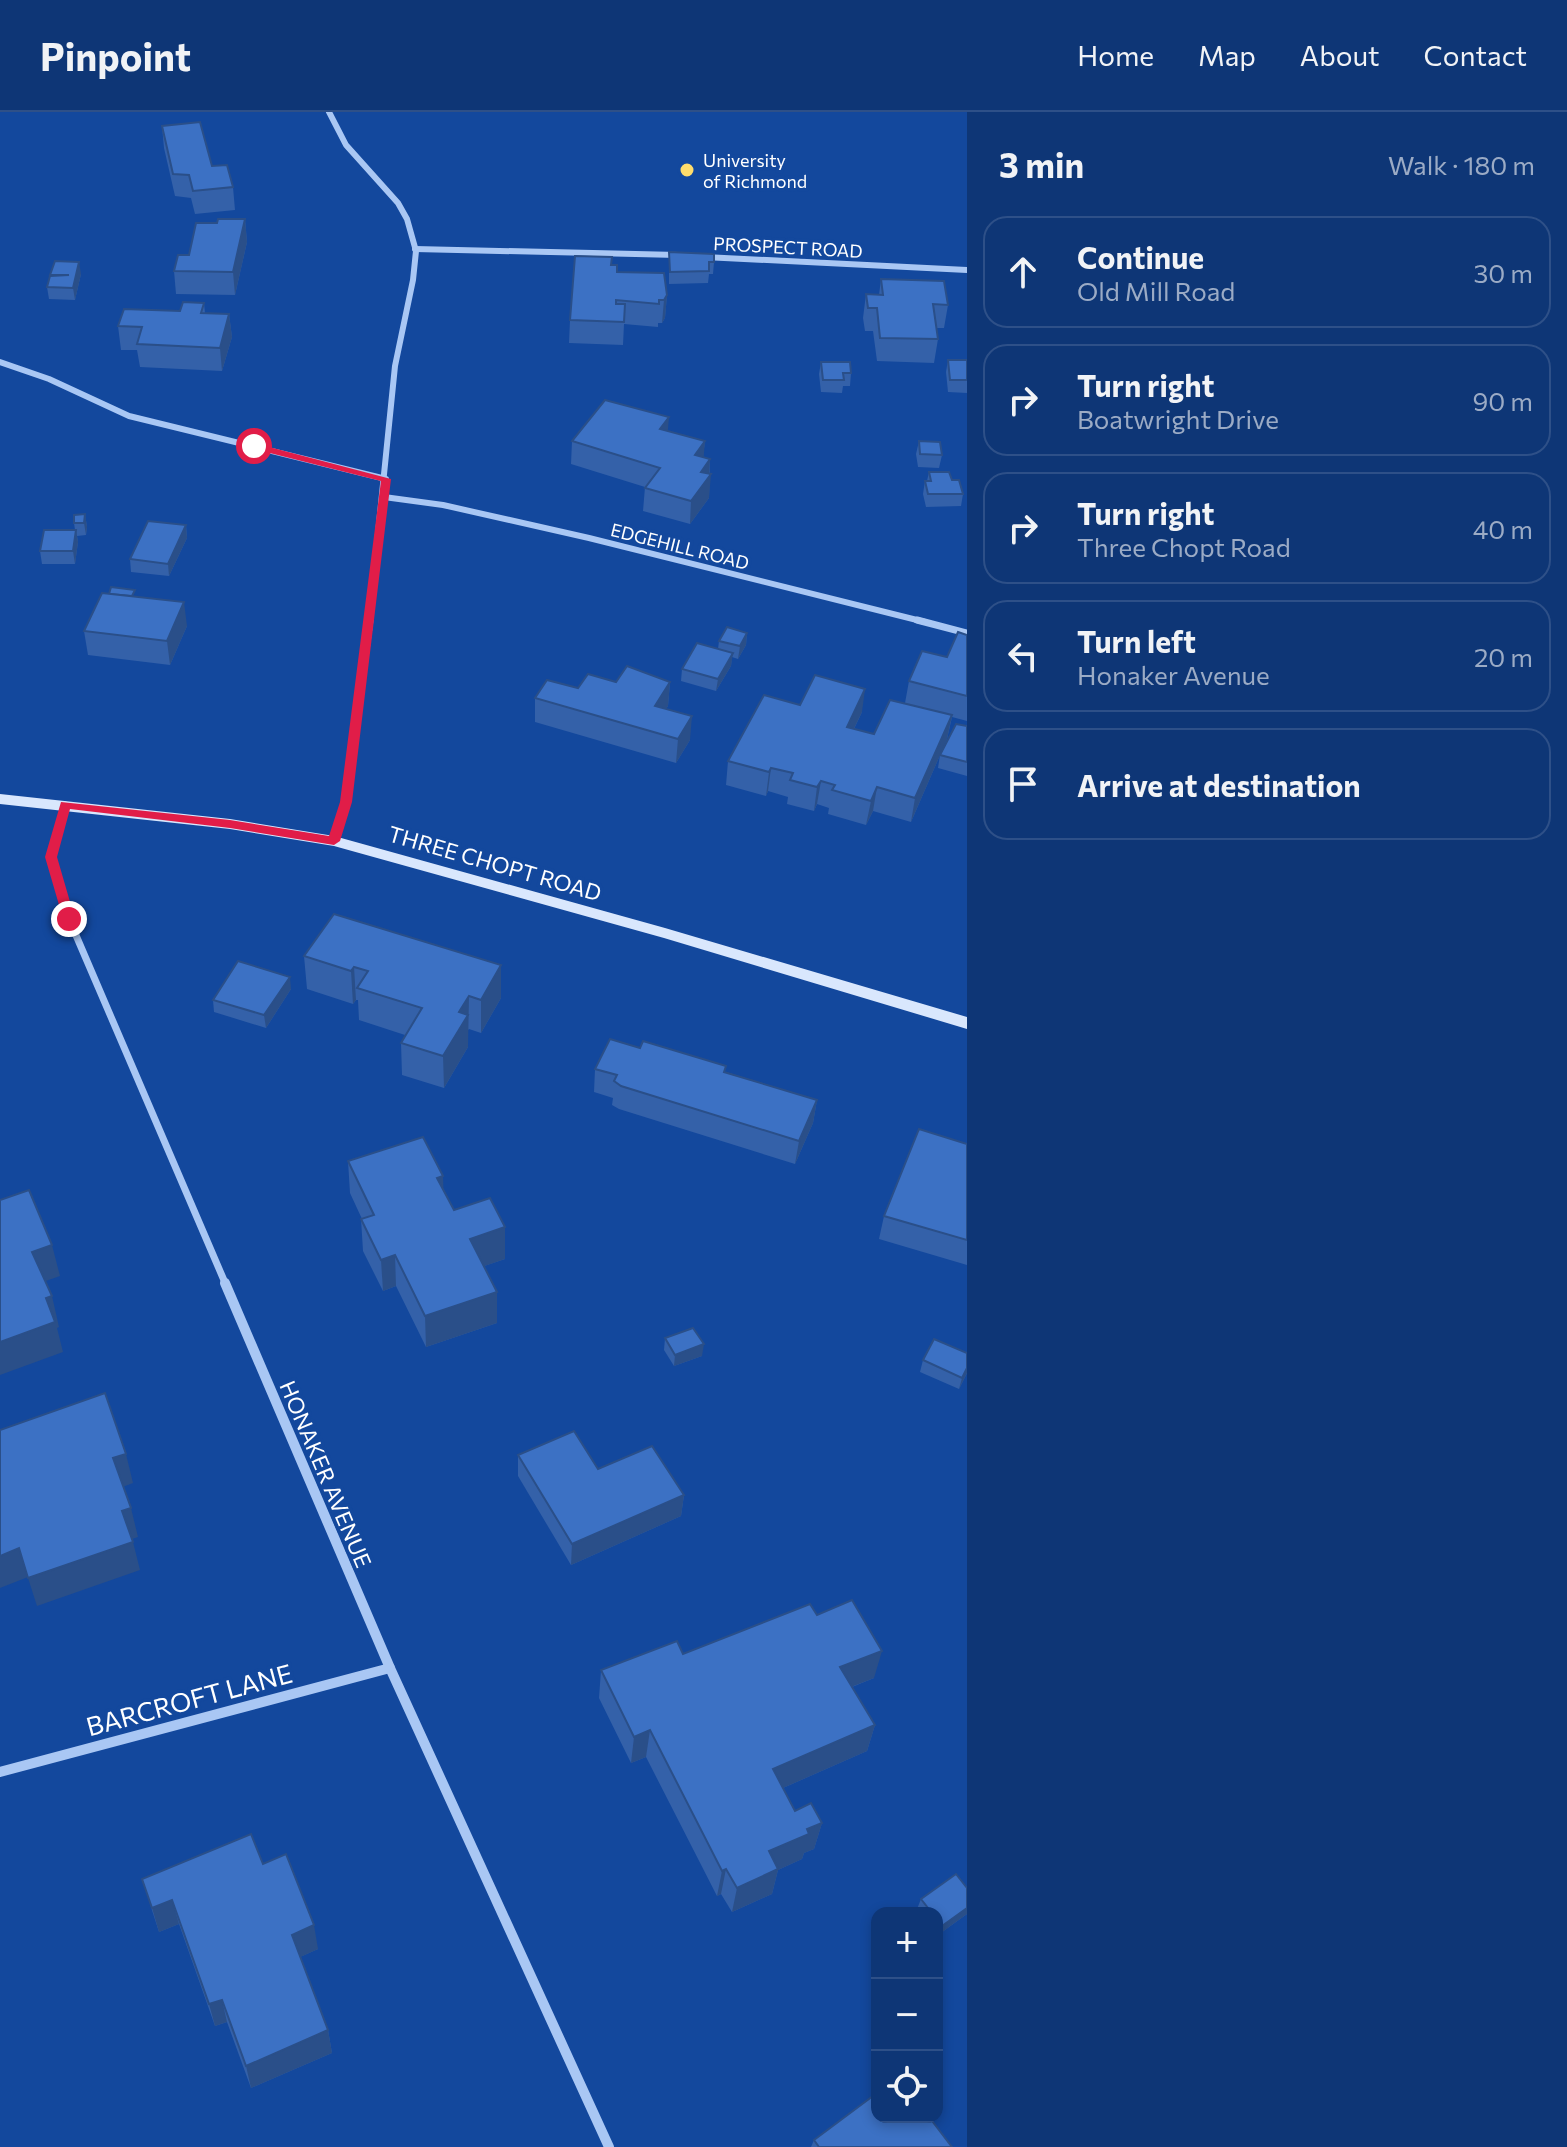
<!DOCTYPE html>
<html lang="en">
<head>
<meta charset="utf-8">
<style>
	:root { --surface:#0e3676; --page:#173e7b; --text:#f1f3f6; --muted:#9babc5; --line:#2e5088 }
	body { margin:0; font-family:Commissioner,sans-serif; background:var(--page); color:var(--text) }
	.controls { position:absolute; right:24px; bottom:24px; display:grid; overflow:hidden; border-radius:16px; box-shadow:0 4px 12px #0003 }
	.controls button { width:72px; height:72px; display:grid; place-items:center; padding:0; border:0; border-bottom:2px solid var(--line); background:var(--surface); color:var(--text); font:40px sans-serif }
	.stop { position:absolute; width:24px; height:24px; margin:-18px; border:6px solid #e11d48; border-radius:50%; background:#fff }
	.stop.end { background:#e11d48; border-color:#fff; box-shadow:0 2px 8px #0008 }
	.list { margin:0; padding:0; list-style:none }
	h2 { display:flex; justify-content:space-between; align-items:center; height:104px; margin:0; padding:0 32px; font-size:34px }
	h2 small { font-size:26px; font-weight:400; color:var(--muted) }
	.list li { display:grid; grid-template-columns:52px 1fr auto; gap:24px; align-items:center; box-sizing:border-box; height:112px; margin:0 16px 16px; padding:0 16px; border:2px solid var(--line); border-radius:24px }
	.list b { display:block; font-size:30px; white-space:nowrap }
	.list p { margin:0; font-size:26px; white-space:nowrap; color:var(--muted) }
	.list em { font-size:26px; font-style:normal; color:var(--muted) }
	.icon { flex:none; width:44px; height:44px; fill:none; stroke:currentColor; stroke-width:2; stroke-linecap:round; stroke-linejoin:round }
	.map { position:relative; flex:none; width:967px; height:2035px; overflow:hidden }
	header { display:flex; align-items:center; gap:48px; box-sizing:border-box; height:112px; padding:0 40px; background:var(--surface); border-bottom:2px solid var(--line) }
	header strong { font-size:38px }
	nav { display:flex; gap:44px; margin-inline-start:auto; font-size:28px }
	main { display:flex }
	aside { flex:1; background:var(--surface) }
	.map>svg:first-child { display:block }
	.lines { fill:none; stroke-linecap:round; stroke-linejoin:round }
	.minor-far2 { stroke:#a9c7f4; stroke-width:6 }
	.minor-far1 { stroke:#a9c7f4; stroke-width:7 }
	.minor { stroke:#a9c7f4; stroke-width:10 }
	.secondary { fill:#d9e7fd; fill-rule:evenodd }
	.wall { fill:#3461a9 }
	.shaded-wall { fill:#2a4f89 }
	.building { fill:#3c71c4; stroke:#2a4f89; stroke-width:2 }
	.route { fill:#e11d48 }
	.poi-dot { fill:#ffdd6c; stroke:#13489d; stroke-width:3 }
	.labels { text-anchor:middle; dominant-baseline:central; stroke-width:7; stroke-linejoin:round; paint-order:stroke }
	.far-poi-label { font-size:18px; fill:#fff; stroke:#13489d; text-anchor:start }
	.far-street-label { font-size:18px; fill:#fff; stroke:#13489d }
	.street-label { font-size:22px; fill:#fff; stroke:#13489d }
	.near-street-label { font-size:26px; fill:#fff; stroke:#13489d }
</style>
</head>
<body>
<header>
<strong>Pinpoint</strong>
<nav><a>Home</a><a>Map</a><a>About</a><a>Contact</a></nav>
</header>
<main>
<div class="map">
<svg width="967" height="2035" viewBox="0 0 967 2035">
	<rect width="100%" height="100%" fill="#13489d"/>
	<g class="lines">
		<g class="minor-far2">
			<polyline points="329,0 346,33 398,91 407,107 416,139 413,168 395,254 369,510"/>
			<polyline points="415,137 678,143"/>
			<polyline points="704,145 967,158"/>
			<polyline points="0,250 49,267 129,304 386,367"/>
			<polyline points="384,385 443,393 589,426 925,510"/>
		</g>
		<g class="minor-far1">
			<polyline points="917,508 967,521"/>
			<polyline points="65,693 51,745 69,807 226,1173"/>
			<polyline points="334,729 346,690 370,508"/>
		</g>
		<g class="minor">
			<polyline points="225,1171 390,1556 609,2035"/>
			<polyline points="0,1660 390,1556"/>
		</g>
		<polygon class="secondary" points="0,682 230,707 334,724 665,816 967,905 967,917 664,826 334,734 230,717 0,692"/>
	</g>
	<g class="wall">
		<polygon points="162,14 212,54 233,75 235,98 195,102 191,86 175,84 164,36"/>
		<polygon points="245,107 247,130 235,183 176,182 174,159 217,111"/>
		<polygon points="669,140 714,150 713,162 709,162 708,171 669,172"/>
		<polygon points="611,153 617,160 667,183 665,206 662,211 658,211 658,215 624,212 623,233 569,231 570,208"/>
		<polygon points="81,162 75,188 49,187 47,175 50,163"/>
		<polygon points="881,167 948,193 944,216 936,216 938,227 934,251 877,249 873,219 865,219 863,206 866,182 879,183"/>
		<polygon points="204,191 205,201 229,202 232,225 222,259 140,255 137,238 121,238 118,214 180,199"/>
		<polygon points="948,248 967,248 967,281 948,280 946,260"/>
		<polygon points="821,250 851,261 850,274 843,274 842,281 821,280 819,262"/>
		<polygon points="668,319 705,329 703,345 710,347 709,386 690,412 643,399 645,375 571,352 572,329"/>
		<polygon points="919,329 942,343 939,356 918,355 916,342"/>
		<polygon points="929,360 952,368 963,382 961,394 926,395 923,382 925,369 927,369"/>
		<polygon points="85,402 87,415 86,423 77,424 78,430 75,452 42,452 40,439 75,418 74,411"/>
		<polygon points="186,413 187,426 169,464 131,460 130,447"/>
		<polygon points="136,485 187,514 170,553 88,543 84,519"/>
		<polygon points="747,521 746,533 738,547 732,545 731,554 716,579 681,569 682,557 718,537 719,529"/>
		<polygon points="967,523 967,609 952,605 947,627 911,710 873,699 866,713 828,702 829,696 817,692 814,699 787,692 788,685 768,679 766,684 726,673 728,649 800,593 862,600 854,617 874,622 905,591 909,569 947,545"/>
		<polygon points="616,570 670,570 668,594 666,597 690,628 676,651 535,610 535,586 578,576"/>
		<polygon points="967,614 967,664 938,656 940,643"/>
		<polygon points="304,844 501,886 481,921 469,917 468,918 468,935 444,976 402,963 401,931 405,923 359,908 358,888 356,888 353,892 307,877"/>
		<polygon points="291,877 266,916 214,900 213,888"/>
		<polygon points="595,957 726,960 817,988 813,1011 795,1052 619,997 612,993 613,986 594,980"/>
		<polygon points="967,1032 967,1153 879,1127 884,1104"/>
		<polygon points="348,1049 444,1078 454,1098 505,1147 484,1154 497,1180 497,1211 426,1235 396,1174 383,1179 363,1139 361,1107 362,1107 350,1081"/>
		<polygon points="665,1226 702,1244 674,1254 664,1238"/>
		<polygon points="967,1241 967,1261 959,1277 920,1260 923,1248"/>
		<polygon points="518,1343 684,1383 681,1404 571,1453 518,1364"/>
		<polygon points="817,1503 874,1566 852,1575 875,1613 867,1639 783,1676 795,1699 822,1711 814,1737 804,1741 802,1747 778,1758 772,1782 732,1800 721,1782 717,1784 646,1645 631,1651 599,1586 601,1558 683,1542"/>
		<polygon points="263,1752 318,1837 300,1845 328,1918 332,1941 251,1976 227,1910 215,1914 179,1812 159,1820 142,1767"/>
		<polygon points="967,1776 967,1802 938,1823 937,1822 937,1801 921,1801 917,1797 921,1787"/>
		<polygon points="814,2028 952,2035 811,2035"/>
	</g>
	<g class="shaded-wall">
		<polygon points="245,107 247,130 235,183 233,160"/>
		<polygon points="79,150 81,162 75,188 73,176"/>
		<polygon points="667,183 665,206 662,211 664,188"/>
		<polygon points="229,202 232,225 222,259 220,236"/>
		<polygon points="669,305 667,329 660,317"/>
		<polygon points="705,329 703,353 695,343"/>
		<polygon points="710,347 709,366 711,362 709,386 690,412 691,389 701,360"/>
		<polygon points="85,402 87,415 86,423 84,411"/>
		<polygon points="186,413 187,426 169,464 168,452"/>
		<polygon points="76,418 78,430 75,452 73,439"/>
		<polygon points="184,490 187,514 170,553 167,529"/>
		<polygon points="747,521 746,533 738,547 740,534"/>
		<polygon points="733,541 731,554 716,579 718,567"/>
		<polygon points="670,570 668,594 653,617 655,594"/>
		<polygon points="865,577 862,600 843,639 847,615"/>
		<polygon points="952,603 947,627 911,710 915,686"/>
		<polygon points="692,604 690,628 676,651 678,627"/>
		<polygon points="771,656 768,679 766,684 769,660"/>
		<polygon points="821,669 817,692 814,699 817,675"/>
		<polygon points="877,675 873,699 866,713 871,689"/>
		<polygon points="501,853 501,886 481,921 481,888"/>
		<polygon points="354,855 356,888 353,892 351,859"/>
		<polygon points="290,865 291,877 266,916 264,903"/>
		<polygon points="469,884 468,935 444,976 443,944 459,900"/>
		<polygon points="817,988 813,1011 795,1052 799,1029"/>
		<polygon points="443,1064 444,1096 437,1066"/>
		<polygon points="505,1115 505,1147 470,1159 470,1127"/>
		<polygon points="52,1133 60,1164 40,1171 32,1140"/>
		<polygon points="395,1143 396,1174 383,1179 381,1148"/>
		<polygon points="497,1180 497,1211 426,1235 425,1204"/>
		<polygon points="52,1184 59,1215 57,1216 63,1240 0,1263 0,1230 46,1186"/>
		<polygon points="704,1232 702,1244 674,1254 675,1243"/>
		<polygon points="967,1256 967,1261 959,1277 962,1266"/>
		<polygon points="126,1342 133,1371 120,1376 113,1346"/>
		<polygon points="684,1383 681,1404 571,1453 572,1432"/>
		<polygon points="131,1396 138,1425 129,1428 122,1399"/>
		<polygon points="133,1430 140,1458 37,1494 28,1466"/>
		<polygon points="19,1436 28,1465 0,1476 0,1444"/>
		<polygon points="882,1539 874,1566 833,1582 840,1555"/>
		<polygon points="875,1613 867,1639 767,1683 773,1657"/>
		<polygon points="650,1618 646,1645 631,1651 634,1625"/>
		<polygon points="822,1711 814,1737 804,1741 802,1747 778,1758 772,1782 732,1800 737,1776 769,1739 807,1717"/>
		<polygon points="726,1757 721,1782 717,1784 722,1759"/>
		<polygon points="172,1788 179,1812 159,1820 152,1796"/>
		<polygon points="967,1796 967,1802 938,1823 942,1814"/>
		<polygon points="314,1813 318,1837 296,1847 292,1823"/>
		<polygon points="222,1888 227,1910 215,1914 209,1892"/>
		<polygon points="328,1918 332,1941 251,1976 246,1954"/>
	</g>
	<g class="building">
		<polygon points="200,10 212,54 227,53 233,75 193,79 189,63 173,62 162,14"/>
		<polygon points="218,107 245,107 233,160 174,159 178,143 189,143 196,111 217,111"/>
		<polygon points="669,140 714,142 714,150 709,150 709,159 670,160"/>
		<polygon points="575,144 612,145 611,153 617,153 617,160 664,161 667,183 664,188 659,188 659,192 616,188 616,192 625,192 624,210 570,208"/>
		<polygon points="55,149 79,150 73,176 47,175 50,164 69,163 50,163"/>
		<polygon points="881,167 944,169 948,193 933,192 938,227 880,226 877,196 868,196 866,182 883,183"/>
		<polygon points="183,190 204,191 201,201 229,202 220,236 137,232 142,215 118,214 124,197 180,199"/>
		<polygon points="948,248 967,248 967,268 950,268"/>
		<polygon points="821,250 850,250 851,261 843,261 844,268 823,268"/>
		<polygon points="605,288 669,305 660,317 705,329 695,343 710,347 701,360 711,362 691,389 645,376 660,356 572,329"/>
		<polygon points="919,329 940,330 942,343 920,342"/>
		<polygon points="929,360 949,360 952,368 959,368 963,382 928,382 925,369 931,369"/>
		<polygon points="85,402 84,411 74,411 74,403"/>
		<polygon points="148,409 186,413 168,452 130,447"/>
		<polygon points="44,418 76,418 73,439 40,439"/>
		<polygon points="111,475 135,478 132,484 109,482"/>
		<polygon points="102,481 184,490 167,529 84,519"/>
		<polygon points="727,515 747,521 740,534 719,529"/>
		<polygon points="958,520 967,523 967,584 909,569 922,539 947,545"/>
		<polygon points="697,531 733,541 718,567 682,557"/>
		<polygon points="627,554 670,570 655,594 692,604 678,627 535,586 547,568 578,576 588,562 616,570"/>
		<polygon points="815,563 865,577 847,615 874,622 890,588 952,603 915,686 877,675 871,689 832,678 835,673 821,669 817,675 790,668 793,661 771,656 769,660 728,649 764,583 800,593"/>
		<polygon points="956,612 967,614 967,650 940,643"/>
		<polygon points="334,802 501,853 481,888 469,884 459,900 468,903 443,944 401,931 422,896 357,876 368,859 354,855 351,859 304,844"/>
		<polygon points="238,849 290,865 264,903 213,888"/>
		<polygon points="610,927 640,936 643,929 726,954 724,960 817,988 799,1029 621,974 614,969 617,963 595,957"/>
		<polygon points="919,1017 967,1032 967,1128 884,1104"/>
		<polygon points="423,1025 443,1064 437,1066 454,1098 490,1086 505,1115 470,1127 497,1180 425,1204 395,1143 381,1148 361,1107 374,1103 348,1049"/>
		<polygon points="29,1078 52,1133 32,1140 52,1184 46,1186 55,1210 0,1230 0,1088"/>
		<polygon points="693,1216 704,1232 675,1243 665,1226"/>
		<polygon points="934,1227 967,1241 967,1256 962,1266 923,1248"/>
		<polygon points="105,1281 126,1342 113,1346 131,1396 122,1399 133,1430 28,1466 19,1436 0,1444 0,1318"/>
		<polygon points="574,1319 598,1357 652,1334 684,1383 572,1432 518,1343"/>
		<polygon points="852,1488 882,1539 840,1555 875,1613 773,1657 795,1699 811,1691 822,1711 807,1717 809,1722 769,1739 778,1757 737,1776 726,1757 722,1759 650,1618 634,1625 601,1558 677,1529 683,1542 810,1492 817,1503"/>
		<polygon points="251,1722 263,1752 286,1742 314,1813 292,1823 328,1918 246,1954 222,1888 209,1892 172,1788 152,1796 142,1767"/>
		<polygon points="956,1762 967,1776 967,1796 942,1814 937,1808 937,1801 932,1801 921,1787"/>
		<polygon points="877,1981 877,2005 929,2005 952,2035 819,2035 814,2028"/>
	</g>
	<polygon class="route" points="254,331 391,367 352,690 340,729 334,733 230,716 70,697 57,745 75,807 64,810 45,745 61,690 230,708 329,724 340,690 381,369 250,336"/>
	<circle class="poi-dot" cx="687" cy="58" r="8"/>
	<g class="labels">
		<g class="far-poi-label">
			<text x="703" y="48">University<tspan x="703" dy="21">of Richmond</tspan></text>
		</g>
		<g class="far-street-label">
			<text transform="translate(788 135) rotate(3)">PROSPECT ROAD</text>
			<text transform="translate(680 434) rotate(14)">EDGEHILL ROAD</text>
		</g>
		<g class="street-label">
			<text transform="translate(495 751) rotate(16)">THREE CHOPT ROAD</text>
			<text transform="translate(326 1362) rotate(67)">HONAKER AVENUE</text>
		</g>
		<g class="near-street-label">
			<text transform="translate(189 1587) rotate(-15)">BARCROFT LANE</text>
		</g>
	</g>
</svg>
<div class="controls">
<button>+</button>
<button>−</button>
<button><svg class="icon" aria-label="locate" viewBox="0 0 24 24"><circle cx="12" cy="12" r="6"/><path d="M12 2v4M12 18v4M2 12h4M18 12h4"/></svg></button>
</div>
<div class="stop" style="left:254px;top:334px"></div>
<div class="stop end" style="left:69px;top:807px"></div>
</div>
<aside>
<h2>3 min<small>Walk · 180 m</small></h2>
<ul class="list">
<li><svg class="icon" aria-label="ahead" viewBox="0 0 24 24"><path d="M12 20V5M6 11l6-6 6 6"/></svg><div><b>Continue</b><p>Old Mill Road</p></div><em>30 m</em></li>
<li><svg class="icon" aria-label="right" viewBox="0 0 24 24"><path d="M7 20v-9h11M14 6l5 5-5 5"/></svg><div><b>Turn right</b><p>Boatwright Drive</p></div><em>90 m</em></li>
<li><svg class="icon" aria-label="right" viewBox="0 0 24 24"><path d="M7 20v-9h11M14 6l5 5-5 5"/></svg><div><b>Turn right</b><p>Three Chopt Road</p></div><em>40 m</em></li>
<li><svg class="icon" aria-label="left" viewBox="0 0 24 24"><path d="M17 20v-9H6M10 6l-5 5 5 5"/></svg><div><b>Turn left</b><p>Honaker Avenue</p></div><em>20 m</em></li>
<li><svg class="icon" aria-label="arrive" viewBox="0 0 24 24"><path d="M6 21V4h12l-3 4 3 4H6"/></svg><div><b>Arrive at destination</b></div></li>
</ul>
</aside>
</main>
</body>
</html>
